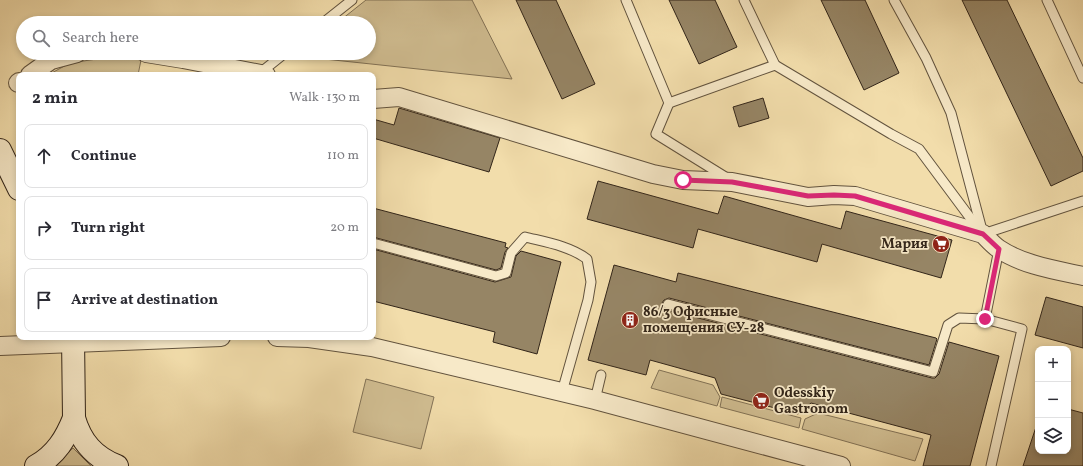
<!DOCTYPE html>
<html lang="en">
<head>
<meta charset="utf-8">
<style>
	:root { --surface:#fff; --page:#f7f7f7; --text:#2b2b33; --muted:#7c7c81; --line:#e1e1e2 }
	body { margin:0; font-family:Vollkorn,serif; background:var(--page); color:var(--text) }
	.controls { position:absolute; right:12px; bottom:12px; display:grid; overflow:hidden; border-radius:8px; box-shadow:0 2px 6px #0003 }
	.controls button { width:36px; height:36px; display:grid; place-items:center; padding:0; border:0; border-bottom:1px solid var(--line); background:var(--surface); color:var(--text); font:20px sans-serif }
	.stop { position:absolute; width:12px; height:12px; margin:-9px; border:3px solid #db2777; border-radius:50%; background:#fff }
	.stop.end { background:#db2777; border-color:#fff; box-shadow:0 1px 4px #0008 }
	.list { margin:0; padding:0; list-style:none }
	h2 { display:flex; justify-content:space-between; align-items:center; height:52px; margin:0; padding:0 16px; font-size:17px }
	h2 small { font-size:13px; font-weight:400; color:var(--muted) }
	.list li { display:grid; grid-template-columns:26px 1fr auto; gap:12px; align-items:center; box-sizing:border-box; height:64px; margin:0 8px 8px; padding:0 8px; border:1px solid var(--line); border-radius:8px }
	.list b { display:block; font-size:15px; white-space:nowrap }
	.list em { font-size:13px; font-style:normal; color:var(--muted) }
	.icon { flex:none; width:22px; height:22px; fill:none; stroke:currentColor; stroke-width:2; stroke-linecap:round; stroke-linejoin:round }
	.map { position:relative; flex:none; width:1083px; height:466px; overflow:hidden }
	.search { position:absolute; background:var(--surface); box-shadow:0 2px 6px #0003; left:16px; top:16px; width:360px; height:44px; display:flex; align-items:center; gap:10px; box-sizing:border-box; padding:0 14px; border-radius:22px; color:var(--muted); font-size:15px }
	.panel { position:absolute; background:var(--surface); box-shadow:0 2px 6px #0003; left:16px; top:72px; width:360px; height:268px; border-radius:8px }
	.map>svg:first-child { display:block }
	.green { fill:#d1be92; stroke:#827256 }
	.building { fill:#968565; stroke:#322519 }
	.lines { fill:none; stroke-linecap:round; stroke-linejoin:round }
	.lane-casing { stroke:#62533e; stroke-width:11 }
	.street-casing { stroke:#62533e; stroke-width:20 }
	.secondary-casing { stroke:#322519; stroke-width:24 }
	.lane { stroke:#f7e9c8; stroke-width:9 }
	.street { stroke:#f7e9c8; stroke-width:18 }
	.secondary { stroke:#f7e9c8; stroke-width:22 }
	.route { stroke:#db2777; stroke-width:5 }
	.labels { text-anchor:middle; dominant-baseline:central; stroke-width:3.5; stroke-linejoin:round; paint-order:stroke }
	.poi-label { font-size:14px; font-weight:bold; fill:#322519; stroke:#f7e9c8; text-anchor:start }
</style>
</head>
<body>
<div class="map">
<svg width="1083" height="466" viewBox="0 0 1083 466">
	<rect width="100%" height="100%" fill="#f2ddab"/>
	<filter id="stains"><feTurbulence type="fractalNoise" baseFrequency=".005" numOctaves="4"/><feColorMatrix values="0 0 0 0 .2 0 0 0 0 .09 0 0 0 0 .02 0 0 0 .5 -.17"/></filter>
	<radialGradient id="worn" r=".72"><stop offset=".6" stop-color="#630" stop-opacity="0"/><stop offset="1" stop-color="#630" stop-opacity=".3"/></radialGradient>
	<g class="green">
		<polygon points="366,0 472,0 512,79 296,56 300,53 369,53 369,23 337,23"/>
		<polygon points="117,56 141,60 138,75 48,75 70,63"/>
		<polygon points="659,370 713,385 720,397 717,406 651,388"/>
		<polygon points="366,379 434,397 421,449 353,432"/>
		<polygon points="722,397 801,418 799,428 720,407"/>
		<polygon points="818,413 923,439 915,461 802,429 805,419"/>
		<polygon points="73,448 91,466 55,466"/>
	</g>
	<g class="building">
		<polygon points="516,0 556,0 595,84 562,99"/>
		<polygon points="669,0 715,0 737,47 699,64"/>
		<polygon points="821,0 865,0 899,73 864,90"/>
		<polygon points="962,0 1007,0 1083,158 1083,171 1051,186"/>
		<polygon points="763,98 769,118 739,127 733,107"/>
		<polygon points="399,108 500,138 489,172 373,138 373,119 394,125"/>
		<polygon points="598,181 718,214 724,196 841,229 846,211 952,240 941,278 822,244 817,262 698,229 693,248 587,219"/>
		<polygon points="373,208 506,243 505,247 508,248 505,252 501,268 496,270 373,237"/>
		<polygon points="373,249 495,282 511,277 516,256 521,251 561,262 537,354 493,342 495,332 373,301"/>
		<polygon points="614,265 676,282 678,273 936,338 937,339 929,365 669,298 664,300 662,303 664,308 667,310 932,378 935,378 939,374 949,342 999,356 970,466 923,466 931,435 811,403 798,414 721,394 715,378 650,360 646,375 588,360"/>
		<polygon points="1046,297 1083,307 1083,348 1035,335"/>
		<polygon points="1068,409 1083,413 1083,466 1023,466 1038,421 1038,451 1068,451"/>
	</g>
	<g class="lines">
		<defs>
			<g id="lane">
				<polyline points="626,0 669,103 656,134 727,178"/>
				<polyline points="744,0 775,65"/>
				<polyline points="894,0 926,58 951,113 983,234 1083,201"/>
				<polyline points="1047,0 1083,78"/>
				<polyline points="323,23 352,0"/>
				<polyline points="260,73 285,53"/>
				<polyline points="669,103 775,65 891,134 919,149 980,231"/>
				<path d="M 373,243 L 496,276 L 506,273 L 511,253 L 525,237 C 545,242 570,246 587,259 L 591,282 L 588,300 L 562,392"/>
				<polyline points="668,304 933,372 948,325 959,318 985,319 1022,329 991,466"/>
				<polyline points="985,319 999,249"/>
				<polyline points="595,400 601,375"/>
			</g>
			<g id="street">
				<polyline points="146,53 183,59 266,75"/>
				<polyline points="30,75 51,60 77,53"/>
				<polyline points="18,83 19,82"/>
				<path d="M 373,99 L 399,97 L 653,174 L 683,180 L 732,182 L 808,197 L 834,195 L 855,196 L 983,234 C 988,239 993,245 999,249 C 1023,265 1055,270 1083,276"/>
				<polyline points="277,337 309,338 372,347 595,400 841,466"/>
				<polyline points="0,346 221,337"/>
			</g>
			<g id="secondary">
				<polyline points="0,150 19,189"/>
				<path d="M 73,337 L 74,418 C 81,442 94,457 117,466"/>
				<path d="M 36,466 C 56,455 66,438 74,418"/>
			</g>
		</defs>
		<use href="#lane" class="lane-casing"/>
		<use href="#street" class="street-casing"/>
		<use href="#secondary" class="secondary-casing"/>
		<use href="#lane" class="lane"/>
		<use href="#street" class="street"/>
		<use href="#secondary" class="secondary"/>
	</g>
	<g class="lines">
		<polyline class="route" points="683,180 732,182 808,196 834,195 855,196 983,234 999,249 985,319"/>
	</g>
	<defs>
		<symbol id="supermarket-disc" viewBox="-11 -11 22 22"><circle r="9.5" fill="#8f2418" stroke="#f7e9c8"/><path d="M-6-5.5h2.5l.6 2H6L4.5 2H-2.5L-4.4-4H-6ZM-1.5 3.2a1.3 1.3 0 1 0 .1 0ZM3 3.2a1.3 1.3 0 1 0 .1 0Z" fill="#fff"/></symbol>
		<symbol id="building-disc" viewBox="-11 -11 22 22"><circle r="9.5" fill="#8f2418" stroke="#f7e9c8"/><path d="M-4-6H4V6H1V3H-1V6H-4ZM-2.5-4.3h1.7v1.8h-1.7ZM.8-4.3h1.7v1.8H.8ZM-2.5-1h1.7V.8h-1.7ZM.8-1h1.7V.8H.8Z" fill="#fff"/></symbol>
	</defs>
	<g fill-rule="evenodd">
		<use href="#supermarket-disc" x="931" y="234" width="20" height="20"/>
		<use href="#building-disc" x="620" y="310" width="20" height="20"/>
		<use href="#supermarket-disc" x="751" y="391" width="20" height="20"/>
	</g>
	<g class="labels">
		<g class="poi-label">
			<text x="928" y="244" text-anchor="end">Мария</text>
			<text x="643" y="312">86/3 Офисные<tspan x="643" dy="16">помещения СУ-28</tspan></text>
			<text x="774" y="393">Odesskiy<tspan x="774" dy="16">Gastronom</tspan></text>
		</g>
	</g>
	<rect width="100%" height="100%" filter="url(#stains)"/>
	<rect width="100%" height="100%" fill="url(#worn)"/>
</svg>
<div class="controls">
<button>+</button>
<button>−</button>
<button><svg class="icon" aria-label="layers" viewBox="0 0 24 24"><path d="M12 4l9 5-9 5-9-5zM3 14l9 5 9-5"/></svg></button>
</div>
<div class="stop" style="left:683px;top:180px"></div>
<div class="stop end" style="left:985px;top:319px"></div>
<div class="search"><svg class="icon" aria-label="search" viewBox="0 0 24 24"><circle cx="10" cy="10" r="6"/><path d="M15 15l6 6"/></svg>Search here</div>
<section class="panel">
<h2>2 min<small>Walk · 130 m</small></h2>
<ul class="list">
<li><svg class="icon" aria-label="ahead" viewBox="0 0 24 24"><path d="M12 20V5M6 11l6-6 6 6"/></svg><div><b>Continue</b></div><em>110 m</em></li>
<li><svg class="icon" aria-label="right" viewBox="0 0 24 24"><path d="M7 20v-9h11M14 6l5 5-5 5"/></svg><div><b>Turn right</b></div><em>20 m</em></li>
<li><svg class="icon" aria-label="arrive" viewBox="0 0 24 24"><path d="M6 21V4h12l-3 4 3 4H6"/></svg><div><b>Arrive at destination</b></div></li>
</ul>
</section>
</div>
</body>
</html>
